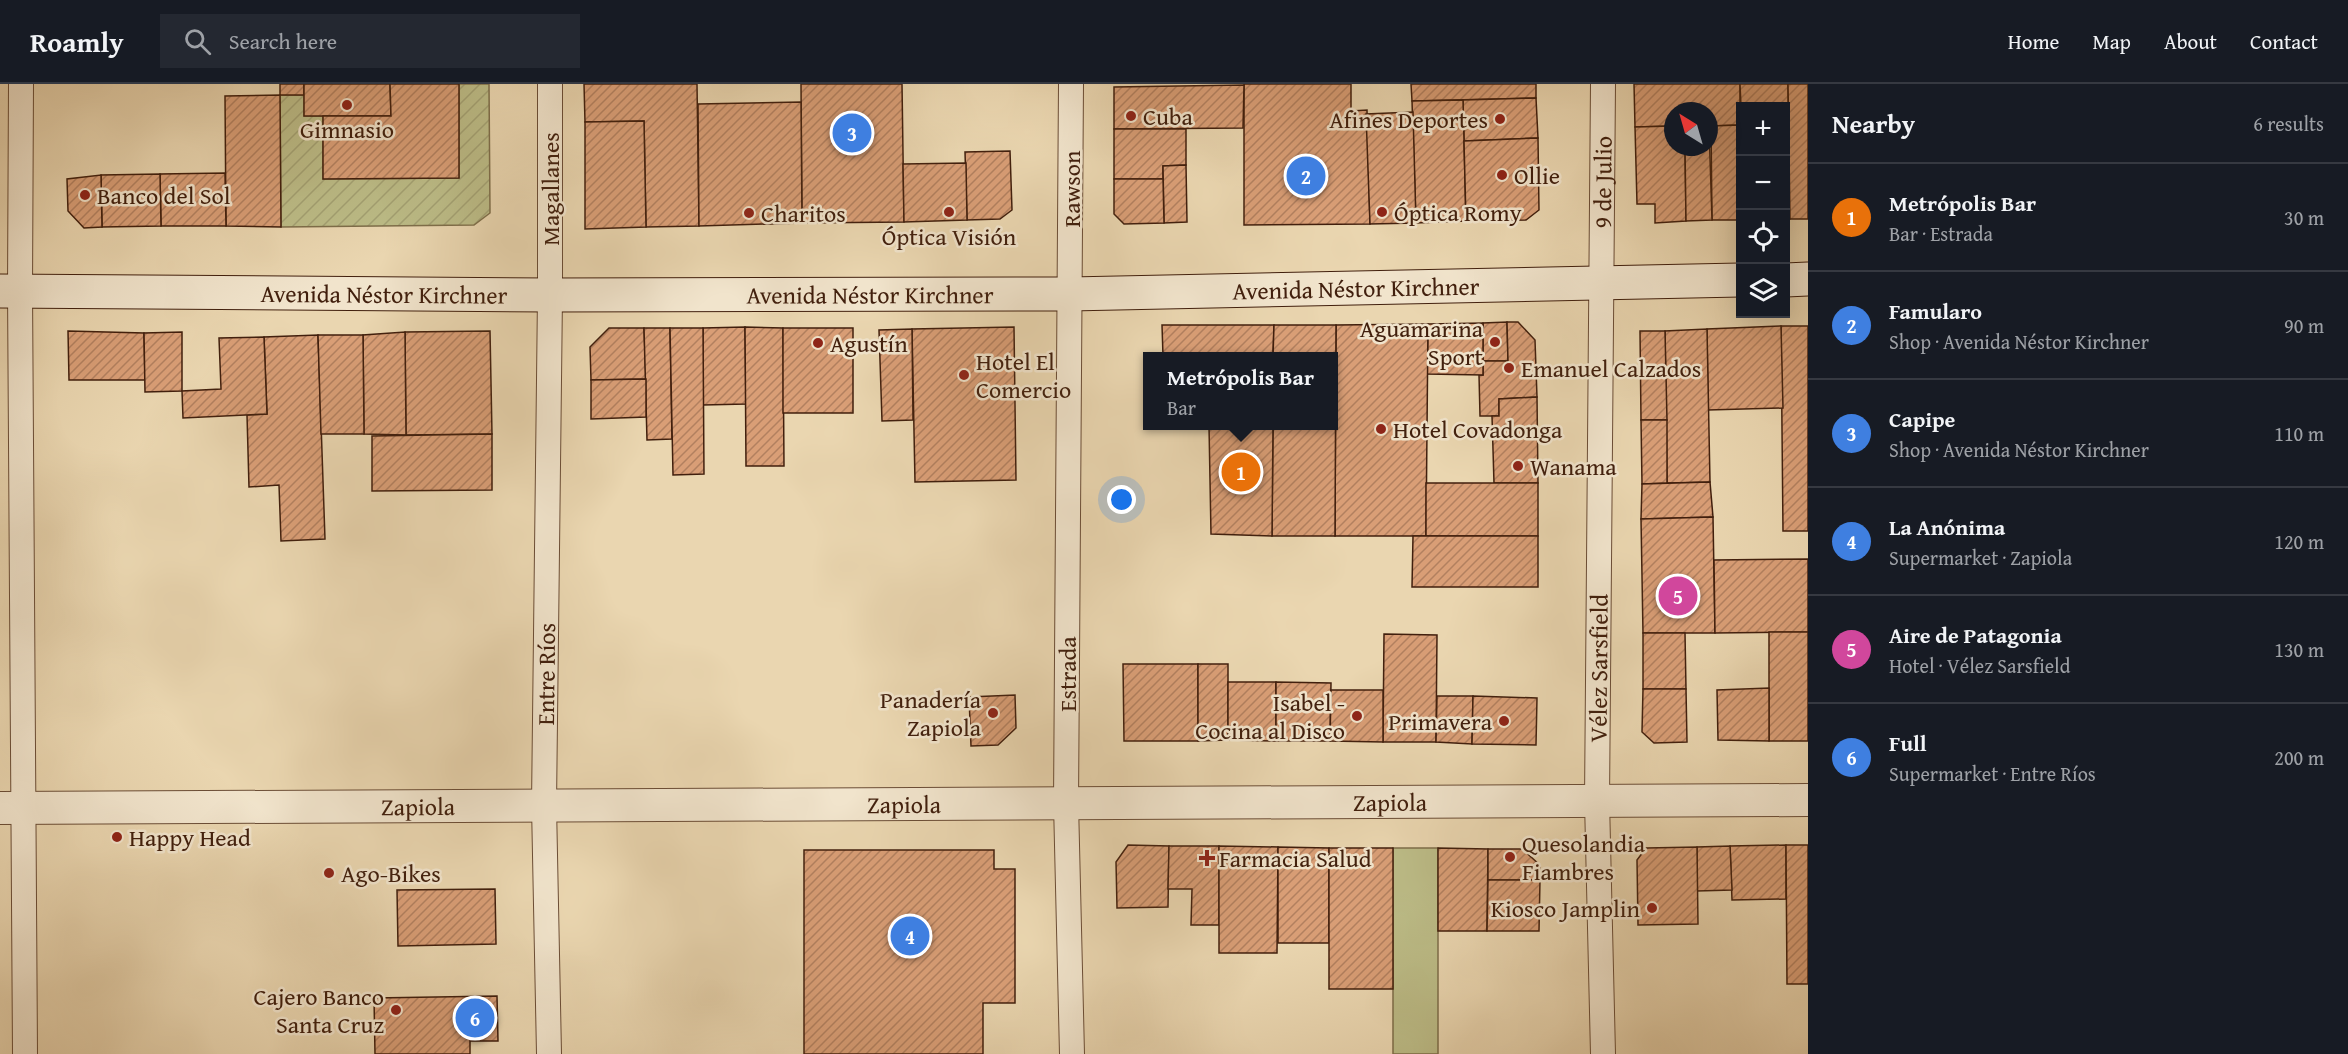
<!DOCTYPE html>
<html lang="en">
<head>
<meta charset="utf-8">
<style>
	:root { --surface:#171b24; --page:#242831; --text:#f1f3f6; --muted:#9ea1a6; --line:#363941; --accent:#ea580c }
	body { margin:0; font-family:"Gentium Book Plus",serif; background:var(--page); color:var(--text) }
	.controls { position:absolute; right:18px; top:18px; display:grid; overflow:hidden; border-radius:0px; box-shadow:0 6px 24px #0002 }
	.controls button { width:54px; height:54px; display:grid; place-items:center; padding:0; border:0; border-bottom:2px solid var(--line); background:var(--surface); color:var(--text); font:30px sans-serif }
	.compass { position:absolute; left:1664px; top:18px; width:54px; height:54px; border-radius:50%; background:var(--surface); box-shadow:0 6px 24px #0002; rotate:323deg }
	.you { position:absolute; left:1122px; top:416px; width:21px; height:21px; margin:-15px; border:4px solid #fff; border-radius:50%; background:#1a73e8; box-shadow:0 0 0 9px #1a73e833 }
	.badge { display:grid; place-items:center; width:39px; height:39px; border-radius:50%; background:var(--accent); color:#fff; font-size:20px; font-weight:700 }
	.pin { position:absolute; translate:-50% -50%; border:3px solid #fff; box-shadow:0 2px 6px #0006 }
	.popup { position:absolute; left:1143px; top:268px; width:195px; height:78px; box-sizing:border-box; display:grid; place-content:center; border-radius:0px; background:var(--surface); filter:drop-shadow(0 2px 4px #0005); font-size:20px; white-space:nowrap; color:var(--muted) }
	.popup b { font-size:22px; color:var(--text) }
	.popup::after { content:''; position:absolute; left:50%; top:100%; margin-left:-12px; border:12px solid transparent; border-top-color:var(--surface) }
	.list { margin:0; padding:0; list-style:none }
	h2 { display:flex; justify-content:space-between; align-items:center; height:78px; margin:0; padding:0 24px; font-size:26px }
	h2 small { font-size:20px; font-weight:400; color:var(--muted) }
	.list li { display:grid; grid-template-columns:39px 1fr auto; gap:18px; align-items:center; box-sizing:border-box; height:108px; padding:0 24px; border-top:2px solid var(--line) }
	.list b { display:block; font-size:22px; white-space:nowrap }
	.list p { margin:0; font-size:20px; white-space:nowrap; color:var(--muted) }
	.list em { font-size:20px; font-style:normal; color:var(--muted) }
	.icon { flex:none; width:33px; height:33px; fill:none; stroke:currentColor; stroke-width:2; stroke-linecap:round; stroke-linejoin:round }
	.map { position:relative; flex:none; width:1808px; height:970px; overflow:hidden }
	header { display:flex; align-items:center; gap:36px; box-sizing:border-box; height:84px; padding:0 30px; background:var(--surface); border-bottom:2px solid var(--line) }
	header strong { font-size:28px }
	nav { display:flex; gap:33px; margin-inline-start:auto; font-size:21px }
	.search { width:420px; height:54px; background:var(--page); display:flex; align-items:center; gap:15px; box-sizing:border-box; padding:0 21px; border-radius:0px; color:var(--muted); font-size:22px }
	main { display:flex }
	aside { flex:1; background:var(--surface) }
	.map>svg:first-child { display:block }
	.green { fill:#bcbc87; stroke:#7e6e4a; stroke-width:1.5 }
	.garden { fill:url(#garden-furrows); stroke:#7e6e4a; stroke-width:1.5 }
	.building { fill:url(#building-hatch); stroke:#411f0d; stroke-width:1.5 }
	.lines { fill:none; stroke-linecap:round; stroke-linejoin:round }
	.minor-casing { stroke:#6b4d36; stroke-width:26 }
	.tertiary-casing { stroke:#6b4d36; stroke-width:34 }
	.secondary-casing { stroke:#411f0d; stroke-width:35 }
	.minor { stroke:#f1e4cc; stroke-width:24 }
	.tertiary { stroke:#f1e4cc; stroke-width:32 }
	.secondary { stroke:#f1e4cc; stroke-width:33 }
	.poi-dot { fill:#8f2418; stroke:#f1e4cc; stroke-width:2 }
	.labels { text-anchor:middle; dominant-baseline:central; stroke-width:5; stroke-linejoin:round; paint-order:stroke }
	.poi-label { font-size:24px; fill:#411f0d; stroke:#f1e4cc; text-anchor:start }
	.street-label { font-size:24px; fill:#411f0d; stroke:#f1e4cc }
</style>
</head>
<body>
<header>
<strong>Roamly</strong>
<div class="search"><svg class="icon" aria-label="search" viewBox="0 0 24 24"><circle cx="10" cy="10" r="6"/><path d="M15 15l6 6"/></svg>Search here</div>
<nav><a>Home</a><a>Map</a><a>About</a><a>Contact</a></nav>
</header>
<main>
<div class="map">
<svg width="1808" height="970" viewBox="0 0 1808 970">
	<defs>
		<pattern id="garden-furrows" width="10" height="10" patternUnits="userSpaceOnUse" patternTransform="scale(1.5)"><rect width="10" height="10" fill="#bcbc87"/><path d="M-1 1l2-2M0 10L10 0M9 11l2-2" fill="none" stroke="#a3a173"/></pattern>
		<pattern id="building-hatch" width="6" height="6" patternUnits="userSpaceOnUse" patternTransform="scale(1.5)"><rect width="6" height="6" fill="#d99e76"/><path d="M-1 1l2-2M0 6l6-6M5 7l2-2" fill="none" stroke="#b2805f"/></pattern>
	</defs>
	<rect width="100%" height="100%" fill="#ead6b0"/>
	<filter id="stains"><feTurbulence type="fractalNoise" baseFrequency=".00333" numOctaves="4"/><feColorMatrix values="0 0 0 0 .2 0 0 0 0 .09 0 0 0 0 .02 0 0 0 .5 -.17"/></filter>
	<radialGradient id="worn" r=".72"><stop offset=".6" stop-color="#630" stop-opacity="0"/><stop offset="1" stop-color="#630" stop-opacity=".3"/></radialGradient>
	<rect class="green" x="1393" y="764" width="45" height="206"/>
	<polygon class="garden" points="459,0 489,0 490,129 474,141 281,143 280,11 304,11 304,32 323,32 323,95 459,94"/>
	<g class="building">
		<rect x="280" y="0" width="24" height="11"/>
		<polygon points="304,0 390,0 391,32 304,32"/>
		<polygon points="390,0 459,0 459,94 323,95 323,32 391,32"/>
		<polygon points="584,0 697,0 699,142 646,143 644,37 585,38"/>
		<polygon points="801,0 902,0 904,138 802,139"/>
		<polygon points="1244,0 1351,0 1351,27 1367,26 1370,140 1244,141"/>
		<polygon points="1411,0 1536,0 1536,14 1412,17"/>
		<polygon points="1634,0 1740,0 1740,41 1709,42 1709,27 1673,27 1673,42 1635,43"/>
		<polygon points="1740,0 1788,0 1790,135 1786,135 1786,22 1741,22"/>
		<polygon points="1788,0 1808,0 1808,135 1790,135"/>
		<polygon points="1244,1 1243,44 1114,45 1114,3"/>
		<polygon points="280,11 281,143 226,142 225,12"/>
		<polygon points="1536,14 1538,54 1464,57 1463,16"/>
		<polygon points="1463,16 1466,137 1416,139 1412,17"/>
		<polygon points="801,18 802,139 699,142 698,20"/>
		<polygon points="1413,28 1416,139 1370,140 1366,30"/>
		<polygon points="644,37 646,143 585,145 585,38"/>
		<polygon points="1740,41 1740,136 1712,136 1711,42"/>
		<polygon points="1673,42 1673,63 1685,63 1686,137 1655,139 1655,120 1637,120 1635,43"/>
		<polygon points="1709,42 1712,136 1686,137 1685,63 1709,63"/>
		<polygon points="1114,45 1186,45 1186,81 1163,82 1163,95 1114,95"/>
		<polygon points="1538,54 1539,126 1526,136 1466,137 1464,57"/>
		<polygon points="1010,67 1012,126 1000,135 967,136 965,68"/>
		<polygon points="966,79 967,136 904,138 903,80"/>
		<polygon points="1186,81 1187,138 1164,139 1163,82"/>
		<polygon points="225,89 226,142 161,142 160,90"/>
		<polygon points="160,90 161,142 102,143 101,91"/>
		<polygon points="101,91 102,143 84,144 68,127 67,95"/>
		<polygon points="1114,95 1163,95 1164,139 1124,140 1114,130"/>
		<polygon points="1507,238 1508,277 1483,277 1483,239"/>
		<polygon points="1507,238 1518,238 1535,256 1537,313 1499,315 1499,332 1480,332 1479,291 1483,291 1483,277 1508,277"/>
		<polygon points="1483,239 1483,291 1427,290 1428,240"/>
		<polygon points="1428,240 1426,452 1335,452 1336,241"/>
		<polygon points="1162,241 1274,241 1273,272 1163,272"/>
		<polygon points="1274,241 1336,241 1335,452 1272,452 1273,342 1334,342 1334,272 1273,272"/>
		<polygon points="1781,242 1808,242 1808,447 1783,447"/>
		<polygon points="1781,242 1783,324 1708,326 1707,245"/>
		<polygon points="745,243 746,320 703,321 703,244"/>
		<polygon points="745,243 783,244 784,382 746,382"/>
		<polygon points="1014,243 1016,396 915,398 912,245"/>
		<polygon points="609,244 644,244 646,295 591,296 590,263"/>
		<polygon points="644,244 670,244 672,355 647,356"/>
		<polygon points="670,244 703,244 704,390 673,391"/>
		<rect x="783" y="244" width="70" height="85"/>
		<polygon points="912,245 913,336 882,337 879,246"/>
		<polygon points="1707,245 1710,398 1667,399 1665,247"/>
		<polygon points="68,247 144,249 145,296 69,296"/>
		<polygon points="490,247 492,350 406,351 405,248"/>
		<polygon points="1640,247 1665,247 1667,336 1641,336"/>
		<polygon points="182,248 182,307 145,308 144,249"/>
		<polygon points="405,248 406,351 364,350 363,251"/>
		<polygon points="318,251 325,455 281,457 279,401 249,403 247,331 267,330 264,253"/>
		<polygon points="318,251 363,251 364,350 321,350"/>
		<polygon points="264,253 267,330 183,334 182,307 221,305 219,254"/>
		<polygon points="646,295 646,333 591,335 591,296"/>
		<polygon points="1537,313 1538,399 1494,399 1492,332 1499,332 1499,315"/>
		<polygon points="1641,336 1667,336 1667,399 1642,400"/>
		<polygon points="1209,342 1273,342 1272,452 1211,450"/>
		<polygon points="492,350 492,406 372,407 372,352"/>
		<polygon points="1710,398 1713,433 1641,435 1642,400"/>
		<rect x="1426" y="399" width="112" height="53"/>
		<polygon points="1713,433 1715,549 1643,549 1641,435"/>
		<polygon points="1413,452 1538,452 1538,503 1412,503"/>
		<polygon points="1808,475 1808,548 1715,549 1714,476"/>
		<rect x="1769" y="548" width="39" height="109"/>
		<polygon points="1643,549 1685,549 1686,605 1643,605"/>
		<polygon points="1384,550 1437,551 1436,658 1383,658"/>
		<polygon points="1123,580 1198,580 1198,657 1124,657"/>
		<polygon points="1198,580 1228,580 1228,656 1198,657"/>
		<polygon points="1228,598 1276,598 1276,657 1228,656"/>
		<polygon points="1276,598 1331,599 1330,657 1276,657"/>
		<polygon points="1769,604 1769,657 1718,656 1717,606"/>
		<polygon points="1643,605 1686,605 1687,658 1654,659 1642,648"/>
		<polygon points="1331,606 1383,606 1383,658 1330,657"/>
		<polygon points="1015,611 1016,644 998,661 971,662 969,613"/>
		<polygon points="1437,612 1473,612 1472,660 1436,658"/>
		<polygon points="1473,612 1537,614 1536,661 1472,660"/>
		<polygon points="1128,761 1169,762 1168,823 1117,824 1116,778"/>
		<polygon points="1786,761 1786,815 1732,816 1730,762"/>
		<polygon points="1786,761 1808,761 1808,900 1787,900"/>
		<polygon points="1169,762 1219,762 1219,841 1191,841 1192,805 1168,805"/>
		<polygon points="1219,762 1278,763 1277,869 1219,869"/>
		<polygon points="1730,762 1732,806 1697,807 1697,763"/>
		<polygon points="1278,763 1329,764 1329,859 1278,859"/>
		<polygon points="1697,763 1698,840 1638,841 1637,776 1646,764"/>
		<rect x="1329" y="764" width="64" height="141"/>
		<polygon points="1438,764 1488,765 1487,847 1438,847"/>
		<polygon points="1488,765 1522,765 1540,781 1540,796 1488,796"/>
		<polygon points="804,766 994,766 994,785 1015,785 1015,919 983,919 983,970 804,970"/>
		<polygon points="1488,796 1540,796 1539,847 1487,847"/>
		<polygon points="495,805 496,860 398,862 397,806"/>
		<polygon points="497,912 498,957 470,957 470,970 375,970 374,914"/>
	</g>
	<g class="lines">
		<defs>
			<g id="minor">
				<polyline points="21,0 20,206 25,970"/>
				<polyline points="1071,0 1066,719 1072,970"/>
				<path id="s1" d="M 549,970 L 544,721 L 550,211 L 550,0"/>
				<path id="s2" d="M 1603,970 L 1597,717 L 1603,0"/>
			</g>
			<g id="tertiary">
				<path id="s3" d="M 0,724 L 1808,716"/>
			</g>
			<g id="secondary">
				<polyline points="1786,196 1808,195"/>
				<path id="s4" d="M 0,207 L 550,211 L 1070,210 L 1740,196"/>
			</g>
		</defs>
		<use href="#minor" class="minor-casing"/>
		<use href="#tertiary" class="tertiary-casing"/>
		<use href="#secondary" class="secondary-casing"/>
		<use href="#minor" class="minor"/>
		<use href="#tertiary" class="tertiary"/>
		<use href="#secondary" class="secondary"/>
	</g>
	<g class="poi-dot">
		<circle cx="347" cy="21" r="6"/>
		<circle cx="1131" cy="32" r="6"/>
		<circle cx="1500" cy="35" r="6"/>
		<circle cx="1502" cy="91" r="6"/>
		<circle cx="85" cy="111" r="6"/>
		<circle cx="949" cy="128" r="6"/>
		<circle cx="1382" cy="128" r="6"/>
		<circle cx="749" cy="129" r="6"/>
		<circle cx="1495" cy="258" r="6"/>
		<circle cx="818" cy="259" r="6"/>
		<circle cx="1509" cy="284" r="6"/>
		<circle cx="964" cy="291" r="6"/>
		<circle cx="1381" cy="345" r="6"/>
		<circle cx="1518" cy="382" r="6"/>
		<circle cx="993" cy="629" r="6"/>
		<circle cx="1357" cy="632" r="6"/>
		<circle cx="1504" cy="637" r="6"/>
		<circle cx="117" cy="753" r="6"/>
		<circle cx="1510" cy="773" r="6"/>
		<path d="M1204 765h6v6h6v6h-6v6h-6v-6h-6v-6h6z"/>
		<circle cx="329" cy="789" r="6"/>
		<circle cx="1652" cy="824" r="6"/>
		<circle cx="396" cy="926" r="6"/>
	</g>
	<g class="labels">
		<g class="poi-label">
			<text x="1143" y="32">Cuba</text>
			<text x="1488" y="35" text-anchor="end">Afines Deportes</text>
			<text x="347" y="45" text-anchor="middle">Gimnasio</text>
			<text x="1514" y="91">Ollie</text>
			<text x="97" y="111">Banco del Sol</text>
			<text x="1394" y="128">Óptica Romy</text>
			<text x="761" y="129">Charitos</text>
			<text x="949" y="152" text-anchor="middle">Óptica Visión</text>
			<text x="1483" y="244" text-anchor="end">Aguamarina<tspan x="1483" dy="28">Sport</tspan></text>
			<text x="830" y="259">Agustín</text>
			<text x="976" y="277">Hotel El<tspan x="976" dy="28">Comercio</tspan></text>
			<text x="1521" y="284">Emanuel Calzados</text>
			<text x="1393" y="345">Hotel Covadonga</text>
			<text x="1530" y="382">Wanama</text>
			<text x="981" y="615" text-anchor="end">Panadería<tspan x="981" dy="28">Zapiola</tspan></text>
			<text x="1345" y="618" text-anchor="end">Isabel -<tspan x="1345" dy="28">Cocina al Disco</tspan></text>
			<text x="1492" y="637" text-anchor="end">Primavera</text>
			<text x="129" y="753">Happy Head</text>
			<text x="1522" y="759">Quesolandia<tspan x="1522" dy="28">Fiambres</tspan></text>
			<text x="1219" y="774">Farmacia Salud</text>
			<text x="341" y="789">Ago-Bikes</text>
			<text x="1640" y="824" text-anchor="end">Kiosco Jamplin</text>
			<text x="384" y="912" text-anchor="end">Cajero Banco<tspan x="384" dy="28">Santa Cruz</tspan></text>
		</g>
		<g class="street-label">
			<text stroke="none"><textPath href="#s2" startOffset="872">9 de Julio</textPath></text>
			<text transform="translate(550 105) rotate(-90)">Magallanes</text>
			<text transform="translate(1071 105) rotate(-90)">Rawson</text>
			<text stroke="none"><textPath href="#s4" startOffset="1356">Avenida Néstor Kirchner</textPath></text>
			<text stroke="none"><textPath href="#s4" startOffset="384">Avenida Néstor Kirchner</textPath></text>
			<text stroke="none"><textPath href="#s4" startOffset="870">Avenida Néstor Kirchner</textPath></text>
			<text stroke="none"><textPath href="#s2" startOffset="386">Vélez Sarsfield</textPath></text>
			<text stroke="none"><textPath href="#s1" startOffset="380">Entre Ríos</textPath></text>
			<text transform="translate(1067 590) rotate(-90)">Estrada</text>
			<text stroke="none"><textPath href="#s3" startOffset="1390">Zapiola</textPath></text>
			<text stroke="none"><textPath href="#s3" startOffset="904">Zapiola</textPath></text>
			<text stroke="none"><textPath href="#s3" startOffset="418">Zapiola</textPath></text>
		</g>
	</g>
	<rect width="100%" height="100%" filter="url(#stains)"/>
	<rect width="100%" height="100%" fill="url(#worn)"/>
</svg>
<div class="controls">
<button>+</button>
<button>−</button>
<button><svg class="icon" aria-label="locate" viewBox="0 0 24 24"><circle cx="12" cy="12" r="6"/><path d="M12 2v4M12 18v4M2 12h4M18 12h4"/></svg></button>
<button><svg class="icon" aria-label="layers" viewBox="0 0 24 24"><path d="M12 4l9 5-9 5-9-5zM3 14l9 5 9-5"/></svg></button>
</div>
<svg class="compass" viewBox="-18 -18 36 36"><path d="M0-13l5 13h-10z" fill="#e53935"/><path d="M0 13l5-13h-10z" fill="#9ea1a6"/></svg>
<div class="you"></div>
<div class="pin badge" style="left:1241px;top:388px;background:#e8710a">1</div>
<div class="popup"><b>Metrópolis Bar</b>Bar</div>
<div class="pin badge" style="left:1306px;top:92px;background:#3f7fe0">2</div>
<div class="pin badge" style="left:852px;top:49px;background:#3f7fe0">3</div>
<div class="pin badge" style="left:910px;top:852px;background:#3f7fe0">4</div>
<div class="pin badge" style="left:1678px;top:512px;background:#d1479c">5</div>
<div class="pin badge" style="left:475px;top:934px;background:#3f7fe0">6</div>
</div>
<aside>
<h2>Nearby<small>6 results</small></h2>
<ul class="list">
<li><span class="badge" style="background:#e8710a">1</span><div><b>Metrópolis Bar</b><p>Bar · Estrada</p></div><em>30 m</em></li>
<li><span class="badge" style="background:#3f7fe0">2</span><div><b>Famularo</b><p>Shop · Avenida Néstor Kirchner</p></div><em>90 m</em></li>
<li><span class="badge" style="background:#3f7fe0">3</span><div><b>Capipe</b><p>Shop · Avenida Néstor Kirchner</p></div><em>110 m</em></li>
<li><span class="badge" style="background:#3f7fe0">4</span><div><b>La Anónima</b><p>Supermarket · Zapiola</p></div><em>120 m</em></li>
<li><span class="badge" style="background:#d1479c">5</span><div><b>Aire de Patagonia</b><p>Hotel · Vélez Sarsfield</p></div><em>130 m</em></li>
<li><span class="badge" style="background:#3f7fe0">6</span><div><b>Full</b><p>Supermarket · Entre Ríos</p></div><em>200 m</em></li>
</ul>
</aside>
</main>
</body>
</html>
